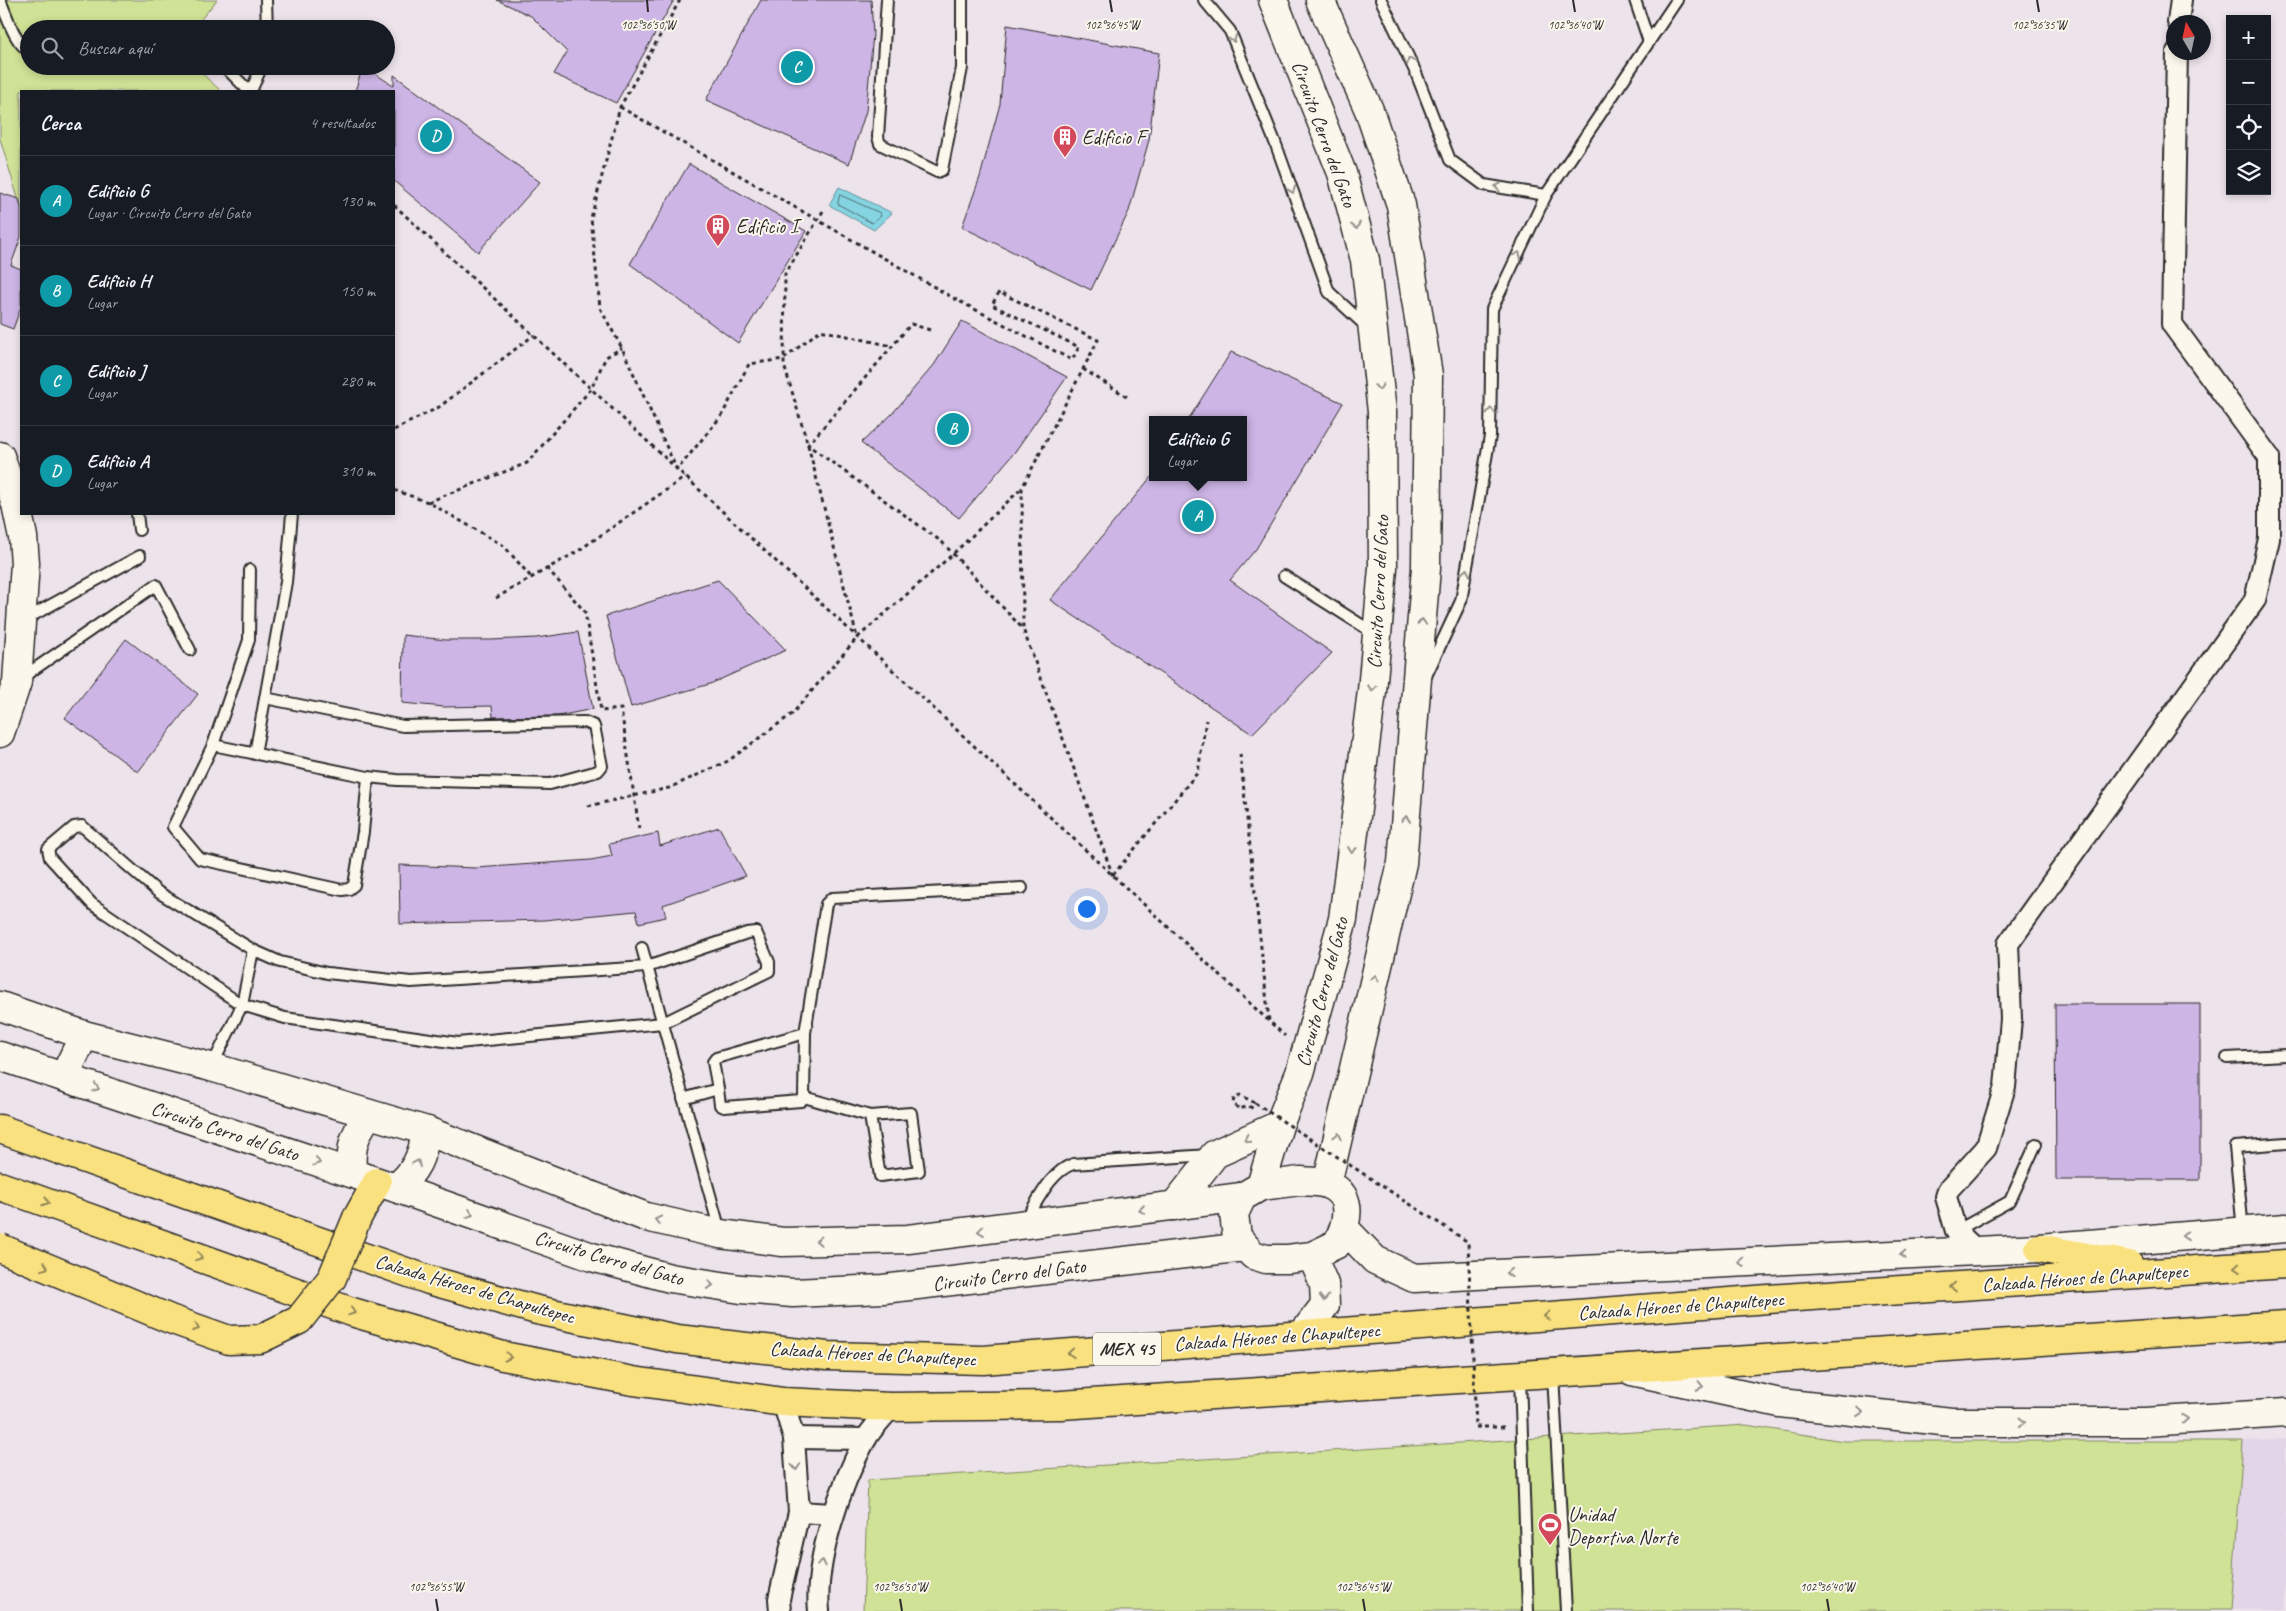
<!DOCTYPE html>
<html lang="es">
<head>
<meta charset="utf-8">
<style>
	:root { --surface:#171b24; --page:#20242c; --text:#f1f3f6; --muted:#9ea1a6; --line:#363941; --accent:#db2777 }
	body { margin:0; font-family:Caveat,sans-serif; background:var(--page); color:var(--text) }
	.controls { position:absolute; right:15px; top:15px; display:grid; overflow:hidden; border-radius:0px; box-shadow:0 2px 8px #0003 }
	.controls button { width:45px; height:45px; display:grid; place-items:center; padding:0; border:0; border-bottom:1px solid var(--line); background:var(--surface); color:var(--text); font:25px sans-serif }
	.compass { position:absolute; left:2166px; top:15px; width:45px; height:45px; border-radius:50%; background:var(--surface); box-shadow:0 2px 8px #0003; rotate:351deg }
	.you { position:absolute; left:1086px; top:908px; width:18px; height:18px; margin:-12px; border:4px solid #fff; border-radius:50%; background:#1a73e8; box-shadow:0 0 0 8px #1a73e833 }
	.badge { display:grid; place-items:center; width:32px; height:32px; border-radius:50%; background:var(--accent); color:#fff; font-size:16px; font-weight:700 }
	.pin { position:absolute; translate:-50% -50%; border:2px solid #fff; box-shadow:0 1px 5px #0006 }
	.popup { position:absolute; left:1149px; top:416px; width:98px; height:65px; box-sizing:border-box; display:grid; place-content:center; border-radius:0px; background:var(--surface); filter:drop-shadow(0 1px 4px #0005); font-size:16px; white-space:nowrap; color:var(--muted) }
	.popup b { font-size:19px; color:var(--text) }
	.popup::after { content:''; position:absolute; left:50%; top:100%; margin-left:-10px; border:10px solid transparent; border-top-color:var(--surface) }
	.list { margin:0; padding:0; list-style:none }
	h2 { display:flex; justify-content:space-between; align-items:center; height:65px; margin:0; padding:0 20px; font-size:21px }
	h2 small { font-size:16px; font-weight:400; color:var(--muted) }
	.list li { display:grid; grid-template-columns:32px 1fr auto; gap:15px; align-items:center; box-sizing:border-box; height:90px; padding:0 20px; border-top:1px solid var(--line) }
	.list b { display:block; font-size:19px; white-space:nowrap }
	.list p { margin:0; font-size:16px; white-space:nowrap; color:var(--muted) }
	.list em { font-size:16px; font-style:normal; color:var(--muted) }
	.icon { flex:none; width:28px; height:28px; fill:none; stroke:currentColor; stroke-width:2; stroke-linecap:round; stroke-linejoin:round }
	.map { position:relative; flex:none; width:2286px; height:1611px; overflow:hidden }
	.search { position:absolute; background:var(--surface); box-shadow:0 2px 8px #0003; left:20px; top:20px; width:375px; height:55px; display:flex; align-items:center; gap:12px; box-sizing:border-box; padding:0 18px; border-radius:28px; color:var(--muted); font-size:19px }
	.panel { position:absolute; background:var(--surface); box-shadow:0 2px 8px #0003; left:20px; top:90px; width:375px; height:425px; border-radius:0px }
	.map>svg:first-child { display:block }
	.built { fill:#e3d5e8 }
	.green { fill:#d0e296; stroke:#7e8660 }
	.water { fill:#85d4e2; stroke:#619099 }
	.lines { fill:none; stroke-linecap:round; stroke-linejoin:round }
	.shore { stroke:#4f6f74; stroke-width:1 }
	.building { fill:#cdb5e5; stroke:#2b2b2b }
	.lane-casing { stroke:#2b2b2b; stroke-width:14 }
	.street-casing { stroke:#2b2b2b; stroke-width:24 }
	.secondary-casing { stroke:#2b2b2b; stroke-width:31 }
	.primary-casing { stroke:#2b2b2b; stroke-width:31 }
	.path { stroke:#2b2b2b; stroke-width:3; stroke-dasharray:4 4; stroke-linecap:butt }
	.lane { stroke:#fbf7ec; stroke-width:10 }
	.street { stroke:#fbf7ec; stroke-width:20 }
	.secondary { stroke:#fbf7ec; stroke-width:28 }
	.primary { stroke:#fae180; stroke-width:28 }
	.primary-bridge-casing { stroke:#2b2b2b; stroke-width:31; stroke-linecap:butt }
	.path-bridge { stroke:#2b2b2b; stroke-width:3; stroke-dasharray:4 4; stroke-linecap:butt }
	.primary-bridge { stroke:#fae180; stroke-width:28 }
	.oneway { stroke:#93918c }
	.oneway2 { stroke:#928656 }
	.ticks { fill:none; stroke:#2b2b2b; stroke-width:2 }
	.labels { text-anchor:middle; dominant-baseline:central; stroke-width:4; stroke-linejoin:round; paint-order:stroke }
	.shield { fill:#fbf7ec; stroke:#696865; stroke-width:1 }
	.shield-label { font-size:19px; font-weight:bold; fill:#2b2b2b }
	.street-label { font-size:20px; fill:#2b2b2b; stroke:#fbf7ec }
	.poi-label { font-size:20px; fill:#2b2b2b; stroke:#fbf7ec; text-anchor:start }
	.ticks-label { font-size:12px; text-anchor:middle; fill:#2b2b2b; stroke:#fbf7ec; stroke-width:4; stroke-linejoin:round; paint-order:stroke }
</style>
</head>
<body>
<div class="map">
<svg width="2286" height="1611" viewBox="0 0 2286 1611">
	<rect width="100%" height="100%" fill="#ede3ea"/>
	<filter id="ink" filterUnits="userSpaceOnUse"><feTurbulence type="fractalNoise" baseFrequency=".02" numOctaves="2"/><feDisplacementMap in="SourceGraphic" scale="10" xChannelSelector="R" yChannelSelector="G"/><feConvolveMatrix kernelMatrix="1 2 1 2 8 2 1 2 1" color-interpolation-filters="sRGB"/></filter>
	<g filter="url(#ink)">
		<polygon class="built" points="2286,1439 2286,1611 2231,1611 2243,1441"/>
		<g class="green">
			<polygon points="0,0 217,0 193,29 29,29 29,66 194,66 221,91 21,91 21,208 0,139"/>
			<polygon points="1746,1425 1843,1441 2243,1441 2231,1611 863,1611 868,1480"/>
		</g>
		<polygon class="water" points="839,187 892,213 874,230 829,205"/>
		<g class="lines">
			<polygon class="shore" points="840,195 880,213 881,216 872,223 838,204"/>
		</g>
		<g class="building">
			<polygon points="497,0 674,0 616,103 554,74 567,52 531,16"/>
			<polygon points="761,0 871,0 873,34 866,111 849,164 706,100"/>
			<polygon points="1007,25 1159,53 1149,140 1129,211 1091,290 962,227 980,177 1000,104"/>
			<polygon points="363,66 394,86 394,75 540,182 478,252 394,181 394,91 355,91"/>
			<polygon points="689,164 806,231 738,343 630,264"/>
			<polygon points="0,193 19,199 21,208 21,237 11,265 21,269 21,307 13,329 0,324"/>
			<polygon points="962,321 1067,377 1014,453 959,518 861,443 891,415 934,365"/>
			<polygon points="1231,352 1343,403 1256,549 1230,580 1332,653 1252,734 1050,600 1151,477 1243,477 1243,420 1188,420"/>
			<polygon points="718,580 786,650 710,684 631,707 606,616"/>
			<polygon points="578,632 593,709 558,716 493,717 492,706 444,707 402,703 403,635 446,640 491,640 536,638"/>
			<polygon points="126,639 198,694 138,772 65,718"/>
			<polygon points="719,827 746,876 663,905 666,917 639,923 636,911 544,920 400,924 399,865 476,868 591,860 612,856 609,844 658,833 660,846"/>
			<polygon points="2055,1004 2200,1004 2200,1180 2056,1180"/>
		</g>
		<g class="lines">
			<defs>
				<g id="lane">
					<path d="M 0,0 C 6,13 15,45 29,50"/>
					<polyline points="266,0 267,29"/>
					<polyline points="887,0 878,137 880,144 937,172 942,170 962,68 962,0"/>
					<polyline points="1204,0 1230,31 1275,142 1329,292 1367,327"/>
					<polyline points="1381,0 1416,73 1450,160 1484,185 1546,195"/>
					<polyline points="1635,0 1649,42"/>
					<polyline points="224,66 249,91"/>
					<polyline points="251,91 262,66"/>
					<polyline points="137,514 139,530"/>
					<polyline points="250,570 249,640 213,745 173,827 200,859 342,890 349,889 354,885 363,832 368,777"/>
					<polyline points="1284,576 1374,633"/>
					<polyline points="24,620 140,556"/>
					<polyline points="1426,676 1461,601 1490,436 1492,309 1546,195 1677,0"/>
					<polyline points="20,679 156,585 190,650"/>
					<polyline points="213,745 368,777 397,780 550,784 598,771 602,766 594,726 585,722 403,726 265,698"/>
					<polyline points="255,754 286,582 292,514"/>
					<polygon points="82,826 158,892 253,950 280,962 327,973 411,982 647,967 747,933 756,932 769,962 769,971 663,1023 458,1043 285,1018 242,1005 92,904 50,858 48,849 74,827"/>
					<polyline points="642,948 720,1231"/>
					<polyline points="2227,1058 2286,1055"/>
					<polyline points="212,1066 242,1005 253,950"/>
					<polyline points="718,1089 720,1105 724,1107 801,1101 804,1097 805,1033"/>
					<polyline points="804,1097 870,1116 911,1113 919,1171 880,1176 870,1116"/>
					<polyline points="683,1099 718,1089 713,1062 716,1058 805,1033 826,904 832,898 1022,888"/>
					<path d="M 1025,1221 C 1038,1201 1050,1172 1073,1164 L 1209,1155"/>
					<polyline points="1956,1231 2010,1201 2036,1144"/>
					<polyline points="2243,1231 2235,1147 2286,1143"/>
					<polyline points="1553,1374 1566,1611"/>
					<polyline points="1520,1377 1528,1611"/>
				</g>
				<g id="street">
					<polyline points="2178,22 2181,0"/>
					<polyline points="1977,1251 1956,1231 1946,1197 1948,1190 1986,1148 2005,1087 2011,1019 2008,944 2255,600 2269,539 2269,457 2172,324 2177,52"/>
					<polyline points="794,1438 866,1439"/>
					<polyline points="799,1512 833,1514"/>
					<polyline points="780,1611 779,1599 799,1512 794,1438 783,1402"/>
					<path d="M 819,1611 C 814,1561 841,1484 865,1440 C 872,1428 883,1418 891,1407"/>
				</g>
				<g id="secondary">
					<polyline points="1320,0 1369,110 1401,205 1428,375 1426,568 1402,863 1327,1184"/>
					<polyline points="0,456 16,504 23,537 25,563 17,682 0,733"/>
					<polyline points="0,1006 84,1035 211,1067 427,1131 646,1217 720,1234 783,1242 908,1239 1242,1197"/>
					<polyline points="0,1056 396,1188 592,1257 670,1278 741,1289 793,1293 883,1289 1245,1247"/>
					<polyline points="64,1077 84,1035"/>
					<path d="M 352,1173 C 350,1148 354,1134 369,1114"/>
					<path d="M 1300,1181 C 1309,1182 1321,1181 1329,1185 C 1355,1196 1347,1224 1337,1244 L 1312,1256 L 1288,1259 L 1266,1259 L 1253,1255 L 1237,1237 L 1234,1214 L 1242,1197 L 1261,1186 Z"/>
					<polyline points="1261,1186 1279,1125 1300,1073 1343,919 1372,691 1383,568 1382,412 1365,260 1342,173 1273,0"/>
					<path d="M 396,1188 C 417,1170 421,1158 427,1131"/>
					<polyline points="1174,1206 1215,1154 1279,1125"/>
					<polyline points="1345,1229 1375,1260 1414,1278 2039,1248 2286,1228"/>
					<polyline points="1302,1335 1325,1305 1324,1284 1312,1256"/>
					<polyline points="1632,1371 1780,1403 1951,1422 2145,1422 2286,1413"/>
				</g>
				<g id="primary">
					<polyline points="0,1129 429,1280 537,1310 677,1339 827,1356 983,1360 1768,1299 2286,1264"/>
					<polyline points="0,1186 352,1312 503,1356 633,1381 783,1402 891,1407 1061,1405 2286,1325"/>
					<polyline points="357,1218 377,1182"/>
					<polyline points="2039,1248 2129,1265"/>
				</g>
			</defs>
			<use href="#lane" class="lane-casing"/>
			<use href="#street" class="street-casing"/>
			<use href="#secondary" class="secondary-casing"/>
			<use href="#primary" class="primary-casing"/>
			<g class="path">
				<polyline points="680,0 620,107 591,218 600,308 622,348 677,470 722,415 749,364 784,359 820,330 892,346"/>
				<polyline points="620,107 957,300 1072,360 1079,347 992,305 999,292 1098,340 1022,488 1023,629 1113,876"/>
				<polyline points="394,205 1285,1036"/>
				<polyline points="823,211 785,274 784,365 808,445 857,637"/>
				<polyline points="930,330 911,324 808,445 942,542 1023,629"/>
				<polyline points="1083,369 1129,398"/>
				<polyline points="394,430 439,407 534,335"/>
				<polyline points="394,490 428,502 504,546 531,577"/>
				<polyline points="428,502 527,463 591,389 606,357 622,348"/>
				<polyline points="547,568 585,612 601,711 621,709 639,829"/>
				<polyline points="496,598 578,551 685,477"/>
				<polyline points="1240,754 1269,1021"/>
				<polyline points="588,806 669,788 728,761 792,714 857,638 953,554 1022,488"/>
				<polyline points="1113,875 1198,772 1206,720"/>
				<polyline points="1255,1103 1240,1095 1234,1098 1233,1103 1239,1109 1249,1106 1255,1110"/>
				<polyline points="1476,1427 1507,1427"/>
			</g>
			<use href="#lane" class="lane"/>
			<use href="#street" class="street"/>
			<use href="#secondary" class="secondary"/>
			<use href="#primary" class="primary"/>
			<defs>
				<polyline id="primary-bridge" points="0,1248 170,1319 229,1340 260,1339 299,1320 332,1278 357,1218"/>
			</defs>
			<use href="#primary-bridge" class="primary-bridge-casing"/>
			<polyline class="path-bridge" points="1255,1103 1468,1242 1476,1427"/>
			<use href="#primary-bridge" class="primary-bridge"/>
		</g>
		<defs><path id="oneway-chevron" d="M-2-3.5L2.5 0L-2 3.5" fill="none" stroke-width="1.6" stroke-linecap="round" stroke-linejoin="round" transform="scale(1.25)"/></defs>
		<g class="oneway">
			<use href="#oneway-chevron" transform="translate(1233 39) rotate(67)"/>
			<use href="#oneway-chevron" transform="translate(1410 61) rotate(-115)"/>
			<use href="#oneway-chevron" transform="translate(1498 187) rotate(-170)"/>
			<use href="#oneway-chevron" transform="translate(1292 190) rotate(70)"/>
			<use href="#oneway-chevron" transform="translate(1356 226) rotate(76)"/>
			<use href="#oneway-chevron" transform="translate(1518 255) rotate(-65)"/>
			<use href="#oneway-chevron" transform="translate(1379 387) rotate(84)"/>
			<use href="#oneway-chevron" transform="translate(1491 411) rotate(-89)"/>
			<use href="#oneway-chevron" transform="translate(1466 572) rotate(-80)"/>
			<use href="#oneway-chevron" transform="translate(1422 622) rotate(-86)"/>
			<use href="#oneway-chevron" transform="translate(1372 688) rotate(96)"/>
			<use href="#oneway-chevron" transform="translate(1406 819) rotate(-85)"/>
			<use href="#oneway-chevron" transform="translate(1352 850) rotate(97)"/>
			<use href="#oneway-chevron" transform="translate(1375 978) rotate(-77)"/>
			<use href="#oneway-chevron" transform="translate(96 1088) rotate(18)"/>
			<use href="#oneway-chevron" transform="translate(1338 1136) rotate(-77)"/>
			<use href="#oneway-chevron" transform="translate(1247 1139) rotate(155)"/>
			<use href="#oneway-chevron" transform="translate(317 1162) rotate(18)"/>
			<use href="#oneway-chevron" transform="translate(417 1163) rotate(-64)"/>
			<use href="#oneway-chevron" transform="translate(1142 1210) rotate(172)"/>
			<use href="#oneway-chevron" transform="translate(470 1214) rotate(19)"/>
			<use href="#oneway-chevron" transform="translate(658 1220) rotate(-167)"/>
			<use href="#oneway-chevron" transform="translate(981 1231) rotate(173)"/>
			<use href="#oneway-chevron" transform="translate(2185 1236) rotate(175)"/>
			<use href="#oneway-chevron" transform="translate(819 1241) rotate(179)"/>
			<use href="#oneway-chevron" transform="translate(1903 1255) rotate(177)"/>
			<use href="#oneway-chevron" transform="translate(1741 1262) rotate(177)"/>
			<use href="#oneway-chevron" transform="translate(1509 1273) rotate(177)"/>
			<use href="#oneway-chevron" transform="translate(710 1285) rotate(9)"/>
			<use href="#oneway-chevron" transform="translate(1324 1298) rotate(92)"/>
			<use href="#oneway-chevron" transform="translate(1700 1386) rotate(12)"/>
			<use href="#oneway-chevron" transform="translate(1860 1412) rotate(6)"/>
			<use href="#oneway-chevron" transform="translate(2185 1419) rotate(-4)"/>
			<use href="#oneway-chevron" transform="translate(2022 1422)"/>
			<use href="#oneway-chevron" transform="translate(796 1467) rotate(86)"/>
			<use href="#oneway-chevron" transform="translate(822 1563) rotate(-78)"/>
		</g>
		<g class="oneway2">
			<use href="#oneway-chevron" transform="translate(46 1202) rotate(20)"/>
			<use href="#oneway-chevron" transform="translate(199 1257) rotate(20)"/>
			<use href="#oneway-chevron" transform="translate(45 1267) rotate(22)"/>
			<use href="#oneway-chevron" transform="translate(2237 1267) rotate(176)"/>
			<use href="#oneway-chevron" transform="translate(1953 1287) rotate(176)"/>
			<use href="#oneway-chevron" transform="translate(352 1312) rotate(18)"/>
			<use href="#oneway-chevron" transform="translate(1547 1316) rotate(176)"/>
			<use href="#oneway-chevron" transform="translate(196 1328) rotate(20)"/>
			<use href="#oneway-chevron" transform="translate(1071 1353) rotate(176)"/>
			<use href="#oneway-chevron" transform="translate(508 1357) rotate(12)"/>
		</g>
	</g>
	<path class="ticks" d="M 647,0 L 648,12M 1110,0 L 1112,12M 1573,0 L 1575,12M 2037,0 L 2039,12M 436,1599 L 438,1611M 900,1599 L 902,1611M 1363,1599 L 1365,1611M 1827,1599 L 1829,1611"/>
	<defs>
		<symbol id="building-pin" viewBox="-11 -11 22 30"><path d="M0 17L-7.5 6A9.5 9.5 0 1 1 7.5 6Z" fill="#d1495b" stroke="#fbf7ec"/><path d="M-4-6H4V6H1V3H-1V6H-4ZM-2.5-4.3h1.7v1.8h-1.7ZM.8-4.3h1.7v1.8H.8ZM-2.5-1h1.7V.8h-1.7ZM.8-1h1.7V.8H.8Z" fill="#fff"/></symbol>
		<symbol id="stadium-pin" viewBox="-11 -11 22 30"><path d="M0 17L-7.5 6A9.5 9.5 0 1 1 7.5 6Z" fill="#d1495b" stroke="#fbf7ec"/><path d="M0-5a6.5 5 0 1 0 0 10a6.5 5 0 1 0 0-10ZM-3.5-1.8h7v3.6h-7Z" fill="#fff"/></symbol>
	</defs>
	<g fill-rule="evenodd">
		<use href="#building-pin" x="1051" y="123" width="28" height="38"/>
		<use href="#building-pin" x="704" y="212" width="28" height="38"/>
		<use href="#stadium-pin" x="1536" y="1511" width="28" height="38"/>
	</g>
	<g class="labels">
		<rect class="shield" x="1093" y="1332.5" width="68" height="33" rx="4"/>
		<g class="shield-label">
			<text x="1127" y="1349">MEX 45</text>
		</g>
		<g class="street-label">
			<text transform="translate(1324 134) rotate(70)">Circuito Cerro del Gato</text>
			<text transform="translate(1378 592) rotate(-87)">Circuito Cerro del Gato</text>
			<text transform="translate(1322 992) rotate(-75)">Circuito Cerro del Gato</text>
			<text transform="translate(225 1131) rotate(18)">Circuito Cerro del Gato</text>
			<text transform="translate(609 1258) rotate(16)">Circuito Cerro del Gato</text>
			<text transform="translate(1009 1275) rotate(-7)">Circuito Cerro del Gato</text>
			<text transform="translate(2085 1278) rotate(-4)">Calzada Héroes de Chapultepec</text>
			<text transform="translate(475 1289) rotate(16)">Calzada Héroes de Chapultepec</text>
			<text transform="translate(1681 1306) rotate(-4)">Calzada Héroes de Chapultepec</text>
			<text transform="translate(1277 1337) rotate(-4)">Calzada Héroes de Chapultepec</text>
			<text transform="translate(873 1354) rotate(3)">Calzada Héroes de Chapultepec</text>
		</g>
		<g class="poi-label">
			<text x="1082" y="137">Edificio F</text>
			<text x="736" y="226">Edificio I</text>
			<text x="1568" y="1514">Unidad<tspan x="1568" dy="23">Deportiva Norte</tspan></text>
		</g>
	</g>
	<g class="ticks-label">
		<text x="648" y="29">102°36'50"W</text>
		<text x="1112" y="29">102°36'45"W</text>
		<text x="1575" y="29">102°36'40"W</text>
		<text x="2039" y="29">102°36'35"W</text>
		<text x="436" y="1591">102°36'55"W</text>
		<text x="900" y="1591">102°36'50"W</text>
		<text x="1363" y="1591">102°36'45"W</text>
		<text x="1827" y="1591">102°36'40"W</text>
	</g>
</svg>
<div class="controls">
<button>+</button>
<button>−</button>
<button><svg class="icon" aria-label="locate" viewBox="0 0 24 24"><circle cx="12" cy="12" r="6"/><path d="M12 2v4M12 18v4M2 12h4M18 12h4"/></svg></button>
<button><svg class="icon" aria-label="layers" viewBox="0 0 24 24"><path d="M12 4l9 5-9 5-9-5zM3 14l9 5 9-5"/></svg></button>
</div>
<svg class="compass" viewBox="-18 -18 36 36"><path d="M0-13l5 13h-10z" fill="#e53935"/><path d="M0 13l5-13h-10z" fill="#9ea1a6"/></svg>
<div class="you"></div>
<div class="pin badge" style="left:1198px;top:516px;background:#0f9aa8">A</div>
<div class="popup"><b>Edificio G</b>Lugar</div>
<div class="pin badge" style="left:953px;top:429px;background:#0f9aa8">B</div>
<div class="pin badge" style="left:797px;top:67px;background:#0f9aa8">C</div>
<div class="pin badge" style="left:436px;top:136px;background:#0f9aa8">D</div>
<div class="search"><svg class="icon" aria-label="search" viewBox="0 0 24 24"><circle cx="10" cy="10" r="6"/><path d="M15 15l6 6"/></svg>Buscar aquí</div>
<section class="panel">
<h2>Cerca<small>4 resultados</small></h2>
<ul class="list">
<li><span class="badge" style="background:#0f9aa8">A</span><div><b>Edificio G</b><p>Lugar · Circuito Cerro del Gato</p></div><em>130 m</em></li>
<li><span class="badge" style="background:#0f9aa8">B</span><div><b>Edificio H</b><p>Lugar</p></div><em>150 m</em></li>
<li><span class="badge" style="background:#0f9aa8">C</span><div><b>Edificio J</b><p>Lugar</p></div><em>280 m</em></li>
<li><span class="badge" style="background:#0f9aa8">D</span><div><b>Edificio A</b><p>Lugar</p></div><em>310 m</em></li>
</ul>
</section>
</div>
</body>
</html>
